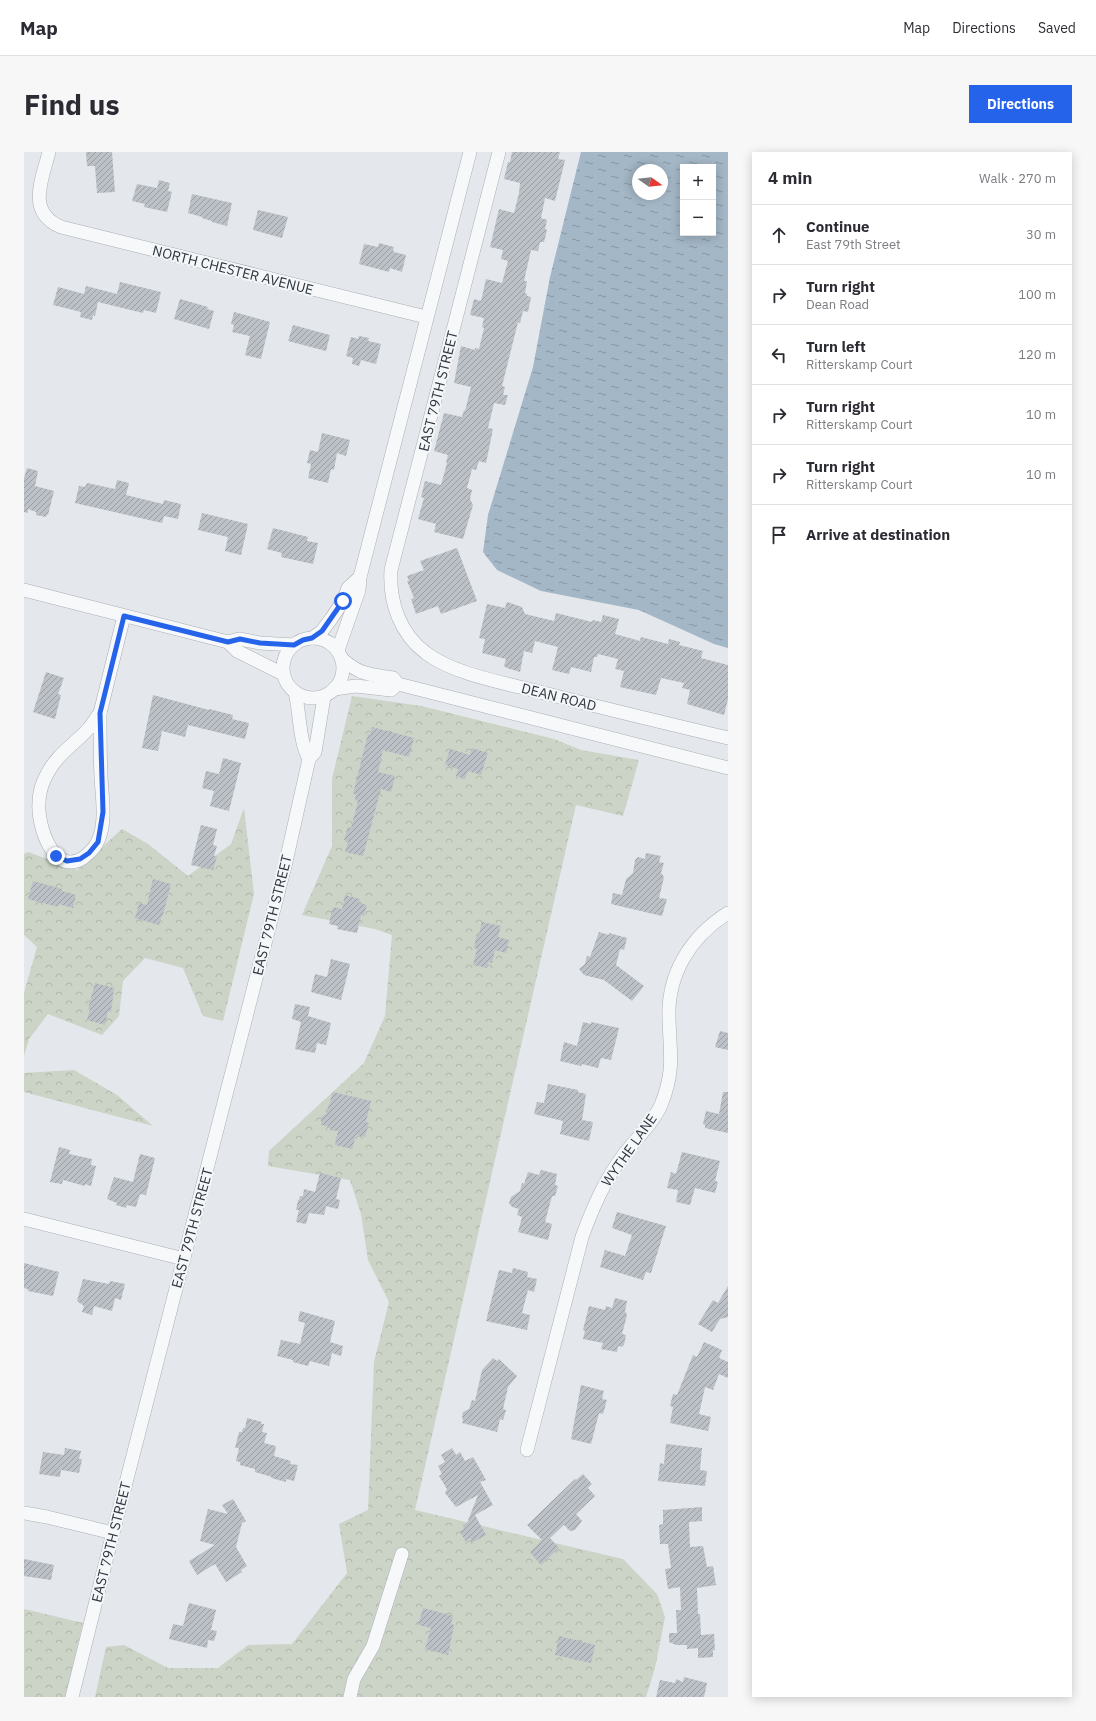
<!DOCTYPE html>
<html lang="en">
<head>
<meta charset="utf-8">
<style>
	:root { --surface:#fff; --page:#f7f7f7; --text:#2b2b33; --muted:#7c7c81; --line:#e1e1e2; --accent:#2563eb }
	body { margin:0; font-family:"IBM Plex Sans",sans-serif; background:var(--page); color:var(--text) }
	.controls { position:absolute; right:12px; top:12px; display:grid; overflow:hidden; border-radius:0px; box-shadow:0 2px 10px #0003 }
	.controls button { width:36px; height:36px; display:grid; place-items:center; padding:0; border:0; border-bottom:1px solid var(--line); background:var(--surface); color:var(--text); font:20px sans-serif }
	.compass { position:absolute; left:608px; top:12px; width:36px; height:36px; border-radius:50%; background:var(--surface); box-shadow:0 2px 10px #0003; rotate:104deg }
	.stop { position:absolute; width:12px; height:12px; margin:-9px; border:3px solid #2563eb; border-radius:50%; background:#fff }
	.stop.end { background:#2563eb; border-color:#fff; box-shadow:0 1px 4px #0008 }
	.list { margin:0; padding:0; list-style:none }
	h2 { display:flex; justify-content:space-between; align-items:center; height:52px; margin:0; padding:0 16px; font-size:17px }
	h2 small { font-size:13px; font-weight:400; color:var(--muted) }
	.list li { display:grid; grid-template-columns:26px 1fr auto; gap:12px; align-items:center; box-sizing:border-box; height:60px; padding:0 16px; border-top:1px solid var(--line) }
	.list b { display:block; font-size:15px; white-space:nowrap }
	.list p { margin:0; font-size:13px; white-space:nowrap; color:var(--muted) }
	.list em { font-size:13px; font-style:normal; color:var(--muted) }
	.icon { flex:none; width:22px; height:22px; fill:none; stroke:currentColor; stroke-width:2; stroke-linecap:round; stroke-linejoin:round }
	.map { position:relative; flex:none; width:704px; height:1545px; overflow:hidden; border-radius:0px }
	header { display:flex; align-items:center; gap:24px; box-sizing:border-box; height:56px; padding:0 20px; background:var(--surface); border-bottom:1px solid var(--line) }
	header strong { font-size:19px }
	nav { display:flex; gap:22px; margin-inline-start:auto; font-size:14px }
	.intro { display:flex; align-items:center; justify-content:space-between; box-sizing:border-box; height:96px; padding:0 24px }
	h1 { margin:0; font-size:28px }
	.button { padding:10px 18px; border-radius:0px; background:var(--accent); color:#fff; font-size:14px; font-weight:700 }
	main { display:flex; gap:24px; padding:0 24px }
	aside { flex:1; background:var(--surface); border-radius:0px; box-shadow:0 2px 10px #0003 }
	.map>svg:first-child { display:block }
	.forest { fill:url(#forest-crowns) }
	.water { fill:url(#water-ripples); fill-rule:evenodd }
	.building { fill:url(#building-hatch) }
	.lines { fill:none; stroke-linecap:round; stroke-linejoin:round }
	.minor-casing { stroke:#aaafb5; stroke-width:14 }
	.minor { stroke:#f7f8f9; stroke-width:13 }
	.route { stroke:#2563eb; stroke-width:5 }
	.labels { text-anchor:middle; dominant-baseline:central; stroke-width:4; stroke-linejoin:round; paint-order:stroke }
	.street-label { font-size:14px; fill:#2e3741; stroke:#f4f6f8 }
</style>
</head>
<body>
<header>
<strong>Map</strong>
<nav><a>Map</a><a>Directions</a><a>Saved</a></nav>
</header>
<div class="intro"><h1>Find us</h1><a class="button">Directions</a></div>
<main>
<div class="map">
<svg width="704" height="1545" viewBox="0 0 704 1545">
	<defs>
		<pattern id="forest-crowns" width="20" height="18" patternUnits="userSpaceOnUse"><rect width="20" height="18" fill="#cbd4c6"/><path d="M2 6a3 3 0 1 1 6 0M12 15a3 3 0 1 1 6 0" fill="none" stroke="#afb7ab"/></pattern>
		<pattern id="water-ripples" width="26" height="14" patternUnits="userSpaceOnUse"><rect width="26" height="14" fill="#a4b7c6"/><path d="M2 4q2-2 4 0t4 0M15 11q2-2 4 0t4 0" fill="none" stroke="#8696a2"/></pattern>
		<pattern id="building-hatch" width="6" height="6" patternUnits="userSpaceOnUse"><rect width="6" height="6" fill="#bcc1c7"/><path d="M-1 1l2-2M0 6l6-6M5 7l2-2" fill="none" stroke="#999ea3"/></pattern>
	</defs>
	<rect width="100%" height="100%" fill="#e4e7eb"/>
	<g class="forest">
		<polygon points="328,544 397,554 530,587 557,598 615,608 599,664 552,653 391,1358 599,1407 633,1442 641,1465 631,1516 622,1545 71,1545 82,1495 100,1493 144,1516 194,1516 224,1493 268,1492 323,1421 315,1372 344,1358 350,1210 365,1150 344,1108 337,1062 326,1028 244,1014 245,999 340,911 361,864 368,783 351,777 278,763 308,694 308,627"/>
		<polygon points="220,656 230,742 199,869 179,864 159,816 121,806 99,829 95,864 78,883 24,862 5,887 0,904 0,841 13,795 0,783 0,702 4,700 53,718 98,677 124,692 164,724 207,692"/>
		<polygon points="50,918 93,943 129,974 0,940 0,921"/>
		<polygon points="0,1457 59,1471 41,1545 0,1545"/>
	</g>
	<path class="water" d="M 557,0 L 704,0 L 704,496 L 690,492 L 615,458 L 517,439 L 473,418 L 459,400 L 464,363 L 509,215 L 526,125 ZM 659,15 L 689,15 L 689,81 L 659,81 ZM 614,18 L 638,18 L 638,42 L 614,42 Z"/>
	<g class="building">
		<polygon points="62,0 88,0 91,40 73,41 71,14 63,14"/>
		<polygon points="488,0 536,0 534,7 541,8 531,49 521,46 517,66 523,68 521,77 523,78 520,90 516,90 514,99 507,98 500,129 503,129 501,141 503,142 503,144 507,145 504,160 499,159 496,171 494,170 478,234 481,235 479,243 484,243 481,253 470,251 464,276 469,277 462,311 455,309 452,318 448,317 443,336 448,338 446,347 449,353 439,387 410,380 412,372 394,367 400,346 397,345 401,329 417,333 423,311 422,311 424,303 410,299 420,261 438,265 440,258 441,259 447,235 430,231 437,194 451,198 451,196 455,197 460,176 458,175 460,166 446,163 450,147 457,149 462,127 478,131 484,109 477,107 479,98 466,95 475,57 490,61 495,41 496,31 480,27 484,10 486,10"/>
		<polygon points="135,28 146,31 144,39 148,40 143,60 120,55 121,52 108,49 113,32 133,36"/>
		<polygon points="168,42 208,51 203,74 188,70 188,69 178,66 178,65 164,61"/>
		<polygon points="234,58 264,65 258,86 229,78"/>
		<polygon points="355,91 370,95 369,98 370,100 382,103 378,120 366,116 365,120 335,112 340,92 354,95"/>
		<polygon points="96,130 137,140 132,161 120,158 119,161 74,150 71,164 69,163 68,168 56,165 57,160 29,153 34,135 60,142 62,134 93,142"/>
		<polygon points="156,147 184,155 183,157 190,159 185,177 150,167"/>
		<polygon points="210,160 246,170 237,207 221,203 226,184 208,180 210,173 207,172"/>
		<polygon points="269,173 306,183 302,199 264,189"/>
		<polygon points="335,184 345,186 344,189 357,192 352,212 337,208 335,214 328,212 329,206 322,204 327,185 334,187"/>
		<polygon points="298,281 326,288 322,304 313,301 310,318 307,317 304,331 284,326 287,312 283,311 286,298 294,300"/>
		<polygon points="3,316 14,319 11,334 30,339 24,363 23,362 22,365 12,363 12,360 4,357 4,361 0,360 0,326"/>
		<polygon points="93,328 105,331 102,343 139,352 140,348 157,352 154,367 140,364 138,371 51,351 55,334 61,335 63,331 91,337"/>
		<polygon points="178,361 224,372 217,403 201,399 204,385 174,378"/>
		<polygon points="249,376 284,385 283,389 294,391 289,412 257,405 258,401 243,397"/>
		<polygon points="433,396 453,449 417,462 414,454 392,462 387,447 390,446 383,429 385,429 383,424 400,418 396,409"/>
		<polygon points="483,450 498,455 501,462 530,469 532,461 568,470 569,468 577,470 579,463 595,467 591,482 616,489 617,485 644,492 645,487 656,490 655,493 679,499 677,506 704,513 704,547 700,563 663,552 666,538 658,536 660,531 637,526 632,543 596,535 600,519 591,517 594,507 574,502 573,505 570,505 567,520 547,515 545,522 528,518 534,495 511,489 508,501 500,499 496,520 483,516 480,514 482,507 458,501 461,487 455,486 463,452 481,456"/>
		<polygon points="22,520 40,526 34,542 37,543 31,567 9,560"/>
		<polygon points="129,543 185,558 185,557 209,563 208,567 225,571 221,587 164,573 161,585 138,579 134,599 118,596"/>
		<polygon points="348,575 390,586 385,605 359,598 354,620 371,624 367,640 357,637 339,704 321,700 324,689 320,688 324,675 327,676 334,649 331,648 332,642 329,642 344,582 346,583"/>
		<polygon points="448,596 464,601 457,623 444,619 441,627 432,624 434,617 421,613 426,597 446,603"/>
		<polygon points="199,606 217,611 205,659 186,654 190,639 178,636 182,619 195,622"/>
		<polygon points="177,673 193,677 189,693 193,694 190,704 193,704 189,718 167,713"/>
		<polygon points="622,701 637,704 635,710 640,711 637,721 640,725 635,746 643,747 638,764 587,752 589,741 598,743 602,727 609,721 611,708 614,705 621,707"/>
		<polygon points="129,727 147,732 139,763 138,763 135,773 111,766 115,751 123,753"/>
		<polygon points="9,729 38,737 38,739 52,743 49,756 34,752 34,755 4,747"/>
		<polygon points="321,743 336,747 335,751 343,753 340,764 337,763 333,781 313,777 314,774 305,772 309,755 318,757"/>
		<polygon points="458,770 477,774 474,785 485,788 482,801 471,798 468,811 464,810 463,816 449,813 453,797 450,796 453,781 455,782"/>
		<polygon points="575,780 585,783 585,781 603,786 600,798 596,797 592,813 620,834 608,849 580,828 560,823 555,817 561,812 563,804 566,805"/>
		<polygon points="307,807 326,812 317,848 287,840 291,822 303,825"/>
		<polygon points="71,831 90,836 87,860 84,859 81,873 63,868 66,857 64,857"/>
		<polygon points="271,852 286,855 284,864 307,871 302,893 293,891 291,901 271,897 277,870 268,867"/>
		<polygon points="559,870 567,872 567,870 595,876 587,908 577,906 574,916 558,912 557,914 536,909 540,890 553,894"/>
		<polygon points="696,879 704,881 704,898 691,895"/>
		<polygon points="524,932 554,938 554,940 562,942 558,968 569,970 565,989 536,982 539,969 510,962 513,950 520,951"/>
		<polygon points="309,940 347,949 342,970 345,971 341,985 332,983 328,997 311,993 314,979 306,978 307,975 297,973 297,965 302,962"/>
		<polygon points="699,940 704,940 704,981 681,976 681,973 679,972 682,959 695,962"/>
		<polygon points="35,995 46,998 45,1002 68,1007 67,1013 72,1014 67,1034 61,1032 61,1034 39,1028 38,1032 26,1030"/>
		<polygon points="658,1000 696,1009 691,1029 694,1030 691,1041 671,1036 666,1053 652,1050 654,1038 643,1036 647,1020 652,1022"/>
		<polygon points="116,1002 131,1006 122,1043 116,1042 112,1055 103,1053 102,1056 92,1053 93,1051 83,1047 90,1025 109,1030"/>
		<polygon points="517,1018 533,1022 531,1033 534,1034 531,1044 528,1044 521,1070 528,1072 524,1088 494,1080 498,1065 493,1063 495,1057 488,1055 485,1051 487,1045 496,1039 498,1031 500,1032 504,1020 515,1023"/>
		<polygon points="296,1021 317,1026 312,1047 316,1048 314,1057 301,1054 302,1055 300,1063 285,1061 282,1072 272,1070 275,1058 272,1058 274,1048 275,1048 276,1044 279,1044 280,1037 291,1040"/>
		<polygon points="593,1060 642,1074 627,1121 622,1120 619,1128 576,1115 581,1098 601,1104 608,1083 588,1076"/>
		<polygon points="0,1111 35,1120 29,1144 4,1139 4,1137 0,1136"/>
		<polygon points="489,1116 504,1120 503,1125 513,1127 510,1140 504,1138 498,1161 506,1163 503,1178 462,1169 475,1118 488,1121"/>
		<polygon points="59,1127 85,1132 86,1129 101,1132 97,1148 91,1146 88,1159 70,1154 68,1163 58,1160 60,1154 53,1149"/>
		<polygon points="704,1134 704,1165 696,1167 688,1180 674,1172 689,1148 694,1151"/>
		<polygon points="591,1146 603,1149 601,1159 603,1163 598,1182 602,1183 600,1193 598,1195 594,1194 593,1200 577,1197 579,1191 559,1187 561,1179 559,1178 565,1154 581,1158 582,1154 588,1156"/>
		<polygon points="276,1159 311,1169 306,1190 319,1194 317,1204 308,1201 305,1214 286,1209 284,1214 269,1210 269,1208 253,1204 257,1188 276,1192 281,1171 274,1169"/>
		<polygon points="680,1190 698,1198 695,1206 704,1210 704,1226 695,1222 689,1238 681,1235 675,1262 687,1265 684,1279 646,1271 649,1255 646,1254 649,1242 653,1243 669,1203 673,1205"/>
		<polygon points="469,1206 473,1209 475,1207 493,1224 484,1235 479,1257 482,1258 479,1268 476,1267 473,1280 438,1271 439,1268 438,1265 439,1260 445,1257 448,1248 451,1249 458,1218"/>
		<polygon points="557,1233 580,1239 578,1247 583,1248 579,1262 575,1261 567,1292 547,1287"/>
		<polygon points="223,1266 238,1270 237,1272 240,1272 238,1280 243,1281 240,1291 252,1294 250,1304 267,1309 266,1312 274,1313 270,1329 262,1327 262,1330 247,1326 248,1325 231,1320 231,1317 216,1313 216,1310 212,1309 215,1296 211,1296 215,1280 218,1280 219,1276 221,1276"/>
		<polygon points="642,1292 678,1296 676,1318 683,1319 681,1334 634,1329 636,1311 640,1312"/>
		<polygon points="41,1296 57,1299 55,1307 58,1307 55,1321 37,1318 36,1325 15,1322 19,1300 40,1303"/>
		<polygon points="428,1296 432,1303 436,1300 441,1309 449,1305 462,1328 456,1330 469,1353 451,1363 462,1383 448,1391 446,1386 441,1389 436,1379 440,1377 439,1373 443,1371 454,1343 432,1355 421,1341 423,1337 415,1324 418,1322 414,1314 421,1310 417,1303"/>
		<polygon points="559,1322 568,1332 564,1336 571,1344 552,1362 558,1369 551,1378 546,1379 540,1373 526,1386 535,1396 517,1413 506,1400 518,1388 503,1373 551,1327 552,1328"/>
		<polygon points="209,1347 222,1369 218,1371 212,1395 223,1414 217,1418 218,1420 202,1430 191,1412 173,1423 165,1409 191,1393 176,1389 184,1357 204,1362 198,1353"/>
		<polygon points="678,1355 678,1369 665,1370 666,1395 679,1394 683,1415 689,1414 692,1433 673,1436 674,1462 676,1462 677,1483 690,1482 691,1498 689,1498 689,1505 674,1506 674,1496 663,1497 663,1493 652,1493 645,1490 645,1481 653,1481 652,1458 657,1458 656,1435 644,1437 641,1417 647,1416 644,1392 636,1392 635,1373 639,1372 639,1358"/>
		<polygon points="0,1407 30,1413 27,1428 0,1424"/>
		<polygon points="165,1451 192,1458 187,1478 193,1479 190,1489 184,1488 183,1496 145,1487 149,1472 159,1474"/>
		<polygon points="399,1456 429,1464 427,1472 430,1473 424,1503 401,1497 407,1476 394,1473"/>
		<polygon points="535,1484 571,1493 567,1511 531,1503"/>
		<polygon points="660,1525 683,1531 680,1545 632,1545 636,1528 651,1531 652,1527 659,1530"/>
	</g>
	<g class="lines">
		<defs>
			<g id="minor">
				<path d="M 25,0 C 18,28 2,60 37,75 L 402,165"/>
				<path d="M 475,0 L 367,418 C 365,450 376,482 402,501 C 429,522 481,531 516,540 C 578,556 641,571 704,586"/>
				<polyline points="0,438 204,490 215,487 236,491 270,493"/>
				<polyline points="288,486 298,479 307,467 319,449 324,436 336,425"/>
				<circle cx="289" cy="516" r="30"/>
				<polyline points="204,490 213,499 259,522"/>
				<polyline points="314,498 335,438 336,425 446,0"/>
				<path d="M 317,506 C 336,523 344,522 369,526 L 374,532 L 704,616"/>
				<polyline points="310,537 332,534 367,538 374,532"/>
				<path d="M 271,540 C 276,561 275,589 285,607"/>
				<path d="M 76,561 C 76,582 76,603 77,625 C 78,645 83,672 73,691 C 70,697 64,702 59,706 C 29,725 13,672 15,651 C 15,642 18,631 23,622 C 33,602 51,592 65,576 C 70,571 72,565 76,561 Z"/>
				<polyline points="76,561 100,464"/>
				<polyline points="0,1067 160,1107"/>
				<path d="M 503,1298 L 558,1085 C 569,1055 581,1027 601,1001 C 613,986 629,971 637,953 C 651,918 646,902 645,867 C 643,822 667,784 704,761"/>
				<polyline points="0,1361 23,1365 89,1381"/>
				<polyline points="48,1545 89,1381 261,714 285,607 291,600 300,545"/>
				<polyline points="326,1545 330,1527 349,1494 378,1402"/>
			</g>
		</defs>
		<use href="#minor" class="minor-casing"/>
		<use href="#minor" class="minor"/>
	</g>
	<g class="lines">
		<polyline class="route" points="32,704 43,709 56,707 65,701 74,690 79,660 76,561 100,464 204,490 216,487 236,491 270,493 279,488 288,486 298,479 319,449"/>
	</g>
	<g class="labels">
		<g class="street-label">
			<text transform="translate(209 118) rotate(14)">NORTH CHESTER AVENUE</text>
			<text transform="translate(414 239) rotate(-76)">EAST 79TH STREET</text>
			<text transform="translate(535 545) rotate(14)">DEAN ROAD</text>
			<text transform="translate(248 763) rotate(-76)">EAST 79TH STREET</text>
			<text transform="translate(605 998) rotate(-55)">WYTHE LANE</text>
			<text transform="translate(168 1076) rotate(-75)">EAST 79TH STREET</text>
			<text transform="translate(87 1390) rotate(-76)">EAST 79TH STREET</text>
		</g>
	</g>
</svg>
<div class="controls">
<button>+</button>
<button>−</button>
</div>
<svg class="compass" viewBox="-18 -18 36 36"><path d="M0-13l5 13h-10z" fill="#e53935"/><path d="M0 13l5-13h-10z" fill="#7c7c81"/></svg>
<div class="stop" style="left:319px;top:449px"></div>
<div class="stop end" style="left:32px;top:704px"></div>
</div>
<aside>
<h2>4 min<small>Walk · 270 m</small></h2>
<ul class="list">
<li><svg class="icon" aria-label="ahead" viewBox="0 0 24 24"><path d="M12 20V5M6 11l6-6 6 6"/></svg><div><b>Continue</b><p>East 79th Street</p></div><em>30 m</em></li>
<li><svg class="icon" aria-label="right" viewBox="0 0 24 24"><path d="M7 20v-9h11M14 6l5 5-5 5"/></svg><div><b>Turn right</b><p>Dean Road</p></div><em>100 m</em></li>
<li><svg class="icon" aria-label="left" viewBox="0 0 24 24"><path d="M17 20v-9H6M10 6l-5 5 5 5"/></svg><div><b>Turn left</b><p>Ritterskamp Court</p></div><em>120 m</em></li>
<li><svg class="icon" aria-label="right" viewBox="0 0 24 24"><path d="M7 20v-9h11M14 6l5 5-5 5"/></svg><div><b>Turn right</b><p>Ritterskamp Court</p></div><em>10 m</em></li>
<li><svg class="icon" aria-label="right" viewBox="0 0 24 24"><path d="M7 20v-9h11M14 6l5 5-5 5"/></svg><div><b>Turn right</b><p>Ritterskamp Court</p></div><em>10 m</em></li>
<li><svg class="icon" aria-label="arrive" viewBox="0 0 24 24"><path d="M6 21V4h12l-3 4 3 4H6"/></svg><div><b>Arrive at destination</b></div></li>
</ul>
</aside>
</main>
</body>
</html>
